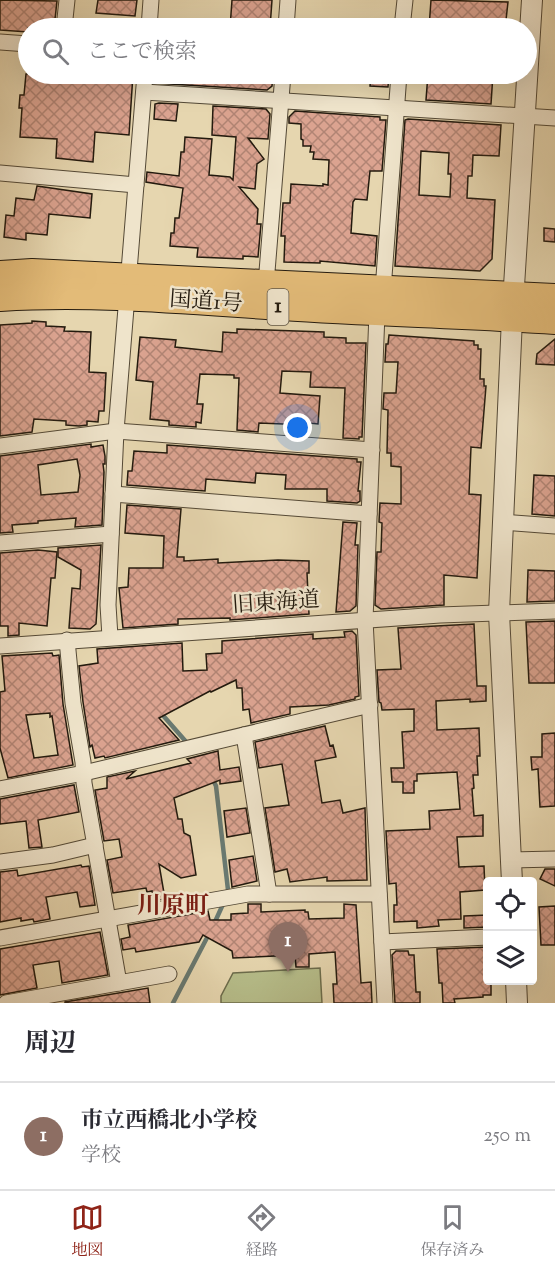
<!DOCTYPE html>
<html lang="ja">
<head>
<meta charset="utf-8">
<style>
	:root { --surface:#fff; --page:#f7f7f7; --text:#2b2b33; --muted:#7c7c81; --line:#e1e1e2; --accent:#8f2418 }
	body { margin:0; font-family:"Sorts Mill Goudy","Noto Serif JP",serif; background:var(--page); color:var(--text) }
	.controls { position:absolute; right:18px; bottom:18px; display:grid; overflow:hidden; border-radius:6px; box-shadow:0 6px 24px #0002 }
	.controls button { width:54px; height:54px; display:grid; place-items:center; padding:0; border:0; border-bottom:2px solid var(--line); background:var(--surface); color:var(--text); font:30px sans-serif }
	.you { position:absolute; left:298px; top:428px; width:21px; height:21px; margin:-15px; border:4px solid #fff; border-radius:50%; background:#1a73e8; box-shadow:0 0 0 9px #1a73e833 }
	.badge { display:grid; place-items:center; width:39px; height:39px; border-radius:50%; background:var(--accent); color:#fff; font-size:20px; font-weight:700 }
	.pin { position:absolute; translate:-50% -50px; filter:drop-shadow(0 2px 3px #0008) }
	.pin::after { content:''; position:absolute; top:32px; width:21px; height:18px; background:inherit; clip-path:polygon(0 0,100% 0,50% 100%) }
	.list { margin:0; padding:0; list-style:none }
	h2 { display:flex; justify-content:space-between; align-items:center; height:78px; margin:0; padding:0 24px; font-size:26px }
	h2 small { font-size:20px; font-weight:400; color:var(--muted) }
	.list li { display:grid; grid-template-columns:39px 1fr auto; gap:18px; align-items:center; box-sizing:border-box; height:108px; padding:0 24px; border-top:2px solid var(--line) }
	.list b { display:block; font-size:22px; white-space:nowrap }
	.list p { margin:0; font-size:20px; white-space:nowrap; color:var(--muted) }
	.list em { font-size:20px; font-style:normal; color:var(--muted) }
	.icon { flex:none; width:33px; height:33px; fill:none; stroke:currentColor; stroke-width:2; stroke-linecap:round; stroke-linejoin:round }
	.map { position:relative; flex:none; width:555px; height:1003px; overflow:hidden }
	.search { position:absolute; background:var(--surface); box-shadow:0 6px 24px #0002; left:18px; right:18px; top:18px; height:66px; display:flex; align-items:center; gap:15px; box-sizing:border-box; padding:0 21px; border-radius:33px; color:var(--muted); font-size:22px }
	.sheet { height:186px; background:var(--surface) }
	nav { display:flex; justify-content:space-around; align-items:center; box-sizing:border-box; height:84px; border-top:2px solid var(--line); background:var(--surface); font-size:16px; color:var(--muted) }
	nav a { display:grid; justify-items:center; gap:3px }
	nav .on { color:var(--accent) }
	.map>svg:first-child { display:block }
	.green { fill:#b6bd8a; stroke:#6c6c4c; stroke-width:1.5 }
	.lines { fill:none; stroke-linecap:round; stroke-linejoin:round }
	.stream { stroke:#697970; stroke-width:4.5 }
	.building { fill:url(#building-cross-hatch); stroke:#231a0e; stroke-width:1.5; fill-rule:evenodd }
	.minor-casing { stroke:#544936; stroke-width:17 }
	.tertiary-casing { stroke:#544936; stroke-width:22 }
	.trunk-casing { stroke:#231a0e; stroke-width:28 }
	.minor { stroke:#efe4cb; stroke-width:15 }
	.tertiary { stroke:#efe4cb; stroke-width:20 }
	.trunk { stroke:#e3bb78; stroke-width:26 }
	.labels { text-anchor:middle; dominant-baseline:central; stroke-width:5; stroke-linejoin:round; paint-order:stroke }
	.shield { fill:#efe4cb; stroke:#605747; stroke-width:1.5 }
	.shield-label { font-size:21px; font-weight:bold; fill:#231a0e }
	.street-label { font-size:22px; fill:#231a0e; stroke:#efe4cb }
	.neighbourhood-label { font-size:24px; font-weight:bold; fill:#7a1f14; stroke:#efe4cb }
</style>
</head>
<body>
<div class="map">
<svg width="555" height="1003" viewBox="0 0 555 1003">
	<defs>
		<pattern id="building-cross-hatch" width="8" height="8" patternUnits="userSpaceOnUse" patternTransform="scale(1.5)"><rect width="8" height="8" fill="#dba390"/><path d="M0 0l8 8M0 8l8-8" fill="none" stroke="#b18474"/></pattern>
	</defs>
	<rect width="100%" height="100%" fill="#e6d6af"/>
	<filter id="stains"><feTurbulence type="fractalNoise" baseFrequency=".00333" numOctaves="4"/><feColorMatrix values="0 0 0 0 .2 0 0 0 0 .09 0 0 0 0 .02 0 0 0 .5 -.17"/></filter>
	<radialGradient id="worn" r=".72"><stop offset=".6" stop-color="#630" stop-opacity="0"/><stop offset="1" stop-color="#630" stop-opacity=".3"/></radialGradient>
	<polygon class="green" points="320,968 322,1003 221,1003 221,996 233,973"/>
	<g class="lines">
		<g class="stream">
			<polyline points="160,712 188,744"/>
			<polyline points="212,778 216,786 228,890 226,894"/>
			<polyline points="214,924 224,902"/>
			<polyline points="173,1003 210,932"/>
		</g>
	</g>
	<g class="building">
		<polygon points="0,0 57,1 54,28 28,28 28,32 0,30"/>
		<polygon points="98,0 137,0 135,16 96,13"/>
		<polygon points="232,0 272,0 270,28 230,28"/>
		<polygon points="431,0 508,2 506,20 500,20 500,25 496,24 496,28 429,28"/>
		<polygon points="26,74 79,74 78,78 104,80 104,74 133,74 129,135 95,132 93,162 56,158 57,139 20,137 22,108 19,108 20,95 24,95"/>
		<polygon points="155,74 273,74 272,86 267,90 154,83"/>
		<polygon points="371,74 389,74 388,87 370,86"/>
		<polygon points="428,74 493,74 491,104 426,100"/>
		<polygon points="159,103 178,104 176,121 154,119 155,104"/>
		<polygon points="213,106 266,109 270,114 268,139 248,138 264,159 257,164 255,189 239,187 258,209 257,224 261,224 258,257 243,256 243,259 197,257 198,248 170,246 171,233 174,233 175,218 179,218 183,188 146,182 147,172 179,176 181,152 184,152 185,137 212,139 209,175 230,177 233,180 236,137 212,135"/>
		<polygon points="295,111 380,117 380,120 386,120 382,171 370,171 367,200 355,199 353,202 351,233 377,236 375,266 320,261 320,263 284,262 285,236 281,236 283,203 290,203 291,184 323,186 323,184 328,185 329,160 313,159 314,152 310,152 311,146 303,146 303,140 301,139 301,124 289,123 289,117"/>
		<path d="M 408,119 L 501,125 L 499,156 L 473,155 L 472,176 L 468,176 L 467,198 L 495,200 L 492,259 L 480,271 L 395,266 L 405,120 ZM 421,151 L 449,153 L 448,174 L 451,174 L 450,197 L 419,195 Z"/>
		<polygon points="37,186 92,194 90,218 49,214 47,235 26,233 26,240 4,237 6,215 14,216 16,198 34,200"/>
		<polygon points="544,228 555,229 555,242 544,241"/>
		<polygon points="32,321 46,322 46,326 65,327 64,331 91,332 89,372 106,373 104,411 99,411 98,422 87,421 87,425 79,426 66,425 66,421 34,419 32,432 0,436 0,325 32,323"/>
		<polygon points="237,329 324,332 324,337 346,338 346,343 366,343 362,437 359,437 359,439 343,438 345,388 310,387 311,372 282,371 280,393 320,396 318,424 309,423 308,425 259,423 258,432 237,430 239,378 234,378 234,375 200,374 197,404 203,404 201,423 196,422 196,427 169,425 169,421 150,419 153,382 136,380 140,337 176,340 175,347 222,352 223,332 237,333"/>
		<polygon points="389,335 474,341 474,345 478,345 478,349 481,349 480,379 484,379 484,386 486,386 481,448 471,447 469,494 481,495 477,578 444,575 444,605 381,609 375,605 377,552 381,552 382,523 379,522 380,503 401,504 401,467 391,466 391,453 387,453 388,410 383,409 384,393 396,393 398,362 385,362 386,344 388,344"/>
		<polygon points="555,339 555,365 536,364 537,354"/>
		<path d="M 91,444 L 91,447 L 103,445 L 105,456 L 105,464 L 103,464 L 104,472 L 102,525 L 75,527 L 76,518 L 38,521 L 38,523 L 12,525 L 13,532 L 0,533 L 0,456 ZM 77,459 L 80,475 L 78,492 L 41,495 L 38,465 Z"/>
		<polygon points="167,445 357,459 357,462 361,462 358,491 360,491 360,501 357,503 327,501 327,489 285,489 286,475 256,473 255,483 206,479 205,491 127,485 128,471 132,471 134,451 167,453"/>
		<polygon points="534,475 555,476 555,516 532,514"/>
		<polygon points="127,505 181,509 177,557 184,557 184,561 218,559 218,563 278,560 309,561 309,573 307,573 309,614 230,620 230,618 178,619 178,624 123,628 119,588 128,587 129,568 163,568 164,536 125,533"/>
		<polygon points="343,522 357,523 355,545 358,545 356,606 350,611 336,612"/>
		<polygon points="101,545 96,624 90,629 69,628 72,588 80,589 81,570 58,557 58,548"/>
		<polygon points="38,550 57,552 55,578 51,578 47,626 19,623 19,635 8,636 8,626 0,626 0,553"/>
		<polygon points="528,570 555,571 555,601 527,602"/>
		<polygon points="555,621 555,683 529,683 526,622"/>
		<polygon points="474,624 477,686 486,686 486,701 470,702 470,699 436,701 437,730 479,728 480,756 477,756 478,775 473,775 474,788 472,789 474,816 483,815 483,836 457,837 459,867 484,866 485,890 460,892 461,919 438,920 439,926 417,928 417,921 394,922 394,905 397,905 396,883 389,884 386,831 430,829 429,811 460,809 457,772 417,774 417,781 414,781 414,793 403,793 403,782 392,782 391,768 404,768 402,732 414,731 414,709 382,710 381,703 379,702 377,670 401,669 398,628"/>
		<polygon points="352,631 356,635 359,696 355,697 355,699 329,705 290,707 290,714 251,723 249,709 243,710 242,688 237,688 236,680 211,692 210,691 159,718 179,740 105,758 104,756 95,758 92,745 90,747 83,702 79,666 98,663 97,649 182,643 183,671 207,670 206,654 222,653 222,641 313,634 313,639 345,637 344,632"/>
		<path d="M 52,653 L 53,656 L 59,655 L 63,704 L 73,765 L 8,778 L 0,748 L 0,692 L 5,691 L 2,656 ZM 50,713 L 50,717 L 52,716 L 58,755 L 34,758 L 26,715 Z"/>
		<polygon points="325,726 330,746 333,745 336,757 315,761 322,803 340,800 343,813 365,808 367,880 327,881 327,877 290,882 287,869 275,872 265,808 289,805 282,764 259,768 255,742"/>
		<polygon points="555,733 555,806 540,807 538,769 532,770 531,757 542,757 542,734"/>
		<polygon points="218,751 220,770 239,767 241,781 220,784 220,780 174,798 178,819 182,819 184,833 190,836 196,875 181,878 159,864 165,899 153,901 152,891 147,892 146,888 113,893 107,860 122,857 119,839 104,841 95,790 107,788 107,777 135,771 126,779 191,763 187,759"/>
		<polygon points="74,785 79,812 38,820 42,847 29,848 26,821 0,824 0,799"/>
		<polygon points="246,808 250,833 227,837 224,811"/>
		<polygon points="253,856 257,881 232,887 229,860"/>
		<polygon points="81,865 82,867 89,866 95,905 80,907 77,892 46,897 50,919 34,922 33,919 21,921 21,918 0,922 0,872 17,870 18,876"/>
		<polygon points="545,869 555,869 555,886 540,879"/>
		<polygon points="248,904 261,904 261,912 305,910 305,912 308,912 309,919 344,918 344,904 356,905 361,983 371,982 372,1003 334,1003 333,984 337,984 335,952 309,954 309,967 296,967 295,955 233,958 232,951 203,935 199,942 136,952 135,948 123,950 121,939 130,937 128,925 208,911 210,920 231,920 231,914 248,913"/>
		<polygon points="555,906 555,945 541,945 539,907"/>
		<polygon points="488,915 488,927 464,928 464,916"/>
		<polygon points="100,932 108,975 62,983 59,961 33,965 37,988 0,995 0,949"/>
		<polygon points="488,947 488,981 491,981 491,995 483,995 483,997 454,999 455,1003 443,1003 442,983 439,983 437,949"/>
		<polygon points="396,951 408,951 409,955 414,955 416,992 420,992 420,1003 395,1003 392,955"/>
		<polygon points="148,988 150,1003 65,1003 65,1002"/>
	</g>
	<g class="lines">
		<defs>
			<g id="minor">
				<polyline points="64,28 67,0"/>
				<polyline points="149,28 151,0"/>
				<polyline points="286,28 288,0"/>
				<polyline points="402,28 405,0"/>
				<polyline points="0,42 28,44"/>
				<polyline points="144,92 555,118"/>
				<polyline points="0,173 136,185"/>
				<polyline points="266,284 283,74"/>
				<polyline points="383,290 399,74"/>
				<polyline points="377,313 365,620 385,1003"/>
				<polyline points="0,446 116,431 372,450"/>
				<polyline points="113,494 369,514"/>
				<polyline points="502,522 555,526"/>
				<polyline points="0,543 111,534"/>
				<polyline points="110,637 108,605 116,431 145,74"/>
				<polyline points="67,640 73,703 83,762 84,783 119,983"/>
				<polyline points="0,646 440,615 555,611"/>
				<polyline points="244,735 269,894"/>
				<polyline points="0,789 84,773 370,705"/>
				<polyline points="511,860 555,859"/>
				<polyline points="0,862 53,855 95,845"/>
				<polyline points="0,938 248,894 379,894"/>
				<polyline points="382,942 488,937"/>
				<polyline points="6,1003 169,974"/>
			</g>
			<g id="tertiary">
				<polyline points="512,882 499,613 512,318 532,0"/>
				<polyline points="516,980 517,1003"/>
			</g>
			<g id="trunk">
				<polyline points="0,274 32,272 555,297"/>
				<path d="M 0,298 C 94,292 188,301 282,307 C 373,313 464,315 555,321"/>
			</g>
		</defs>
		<use href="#minor" class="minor-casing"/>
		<use href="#tertiary" class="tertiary-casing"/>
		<use href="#trunk" class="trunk-casing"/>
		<use href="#minor" class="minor"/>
		<use href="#tertiary" class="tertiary"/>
		<use href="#trunk" class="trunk"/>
	</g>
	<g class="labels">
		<rect class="shield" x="267.5" y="289" width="21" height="36" rx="4.5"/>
		<g class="shield-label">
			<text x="278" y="307">1</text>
		</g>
		<g class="street-label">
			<text transform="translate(206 303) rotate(4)">国道1号</text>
			<text transform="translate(276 604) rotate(-4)">旧東海道</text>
		</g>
		<g class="neighbourhood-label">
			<text x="173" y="907">川原町</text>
		</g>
	</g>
	<rect width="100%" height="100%" filter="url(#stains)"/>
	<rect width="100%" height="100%" fill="url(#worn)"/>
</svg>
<div class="controls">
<button><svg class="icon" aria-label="locate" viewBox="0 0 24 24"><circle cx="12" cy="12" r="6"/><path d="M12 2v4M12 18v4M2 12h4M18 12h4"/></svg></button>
<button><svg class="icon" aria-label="layers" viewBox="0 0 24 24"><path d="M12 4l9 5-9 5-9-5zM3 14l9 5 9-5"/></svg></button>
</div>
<div class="you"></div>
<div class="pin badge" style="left:288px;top:972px;background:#8d6e63">1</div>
<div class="search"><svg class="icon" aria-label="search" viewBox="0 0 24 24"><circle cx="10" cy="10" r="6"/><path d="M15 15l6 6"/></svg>ここで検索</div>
</div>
<section class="sheet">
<h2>周辺<small></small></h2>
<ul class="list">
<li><span class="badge" style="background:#8d6e63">1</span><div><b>市立西橋北小学校</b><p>学校</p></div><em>250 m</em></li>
</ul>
</section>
<nav>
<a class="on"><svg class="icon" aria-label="map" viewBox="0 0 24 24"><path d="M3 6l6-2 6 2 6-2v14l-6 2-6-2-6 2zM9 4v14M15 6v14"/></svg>地図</a>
<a><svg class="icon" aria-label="directions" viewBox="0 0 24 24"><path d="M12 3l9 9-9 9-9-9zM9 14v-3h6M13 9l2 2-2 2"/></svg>経路</a>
<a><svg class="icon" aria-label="saved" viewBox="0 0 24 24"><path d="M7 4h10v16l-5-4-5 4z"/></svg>保存済み</a>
</nav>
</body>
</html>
